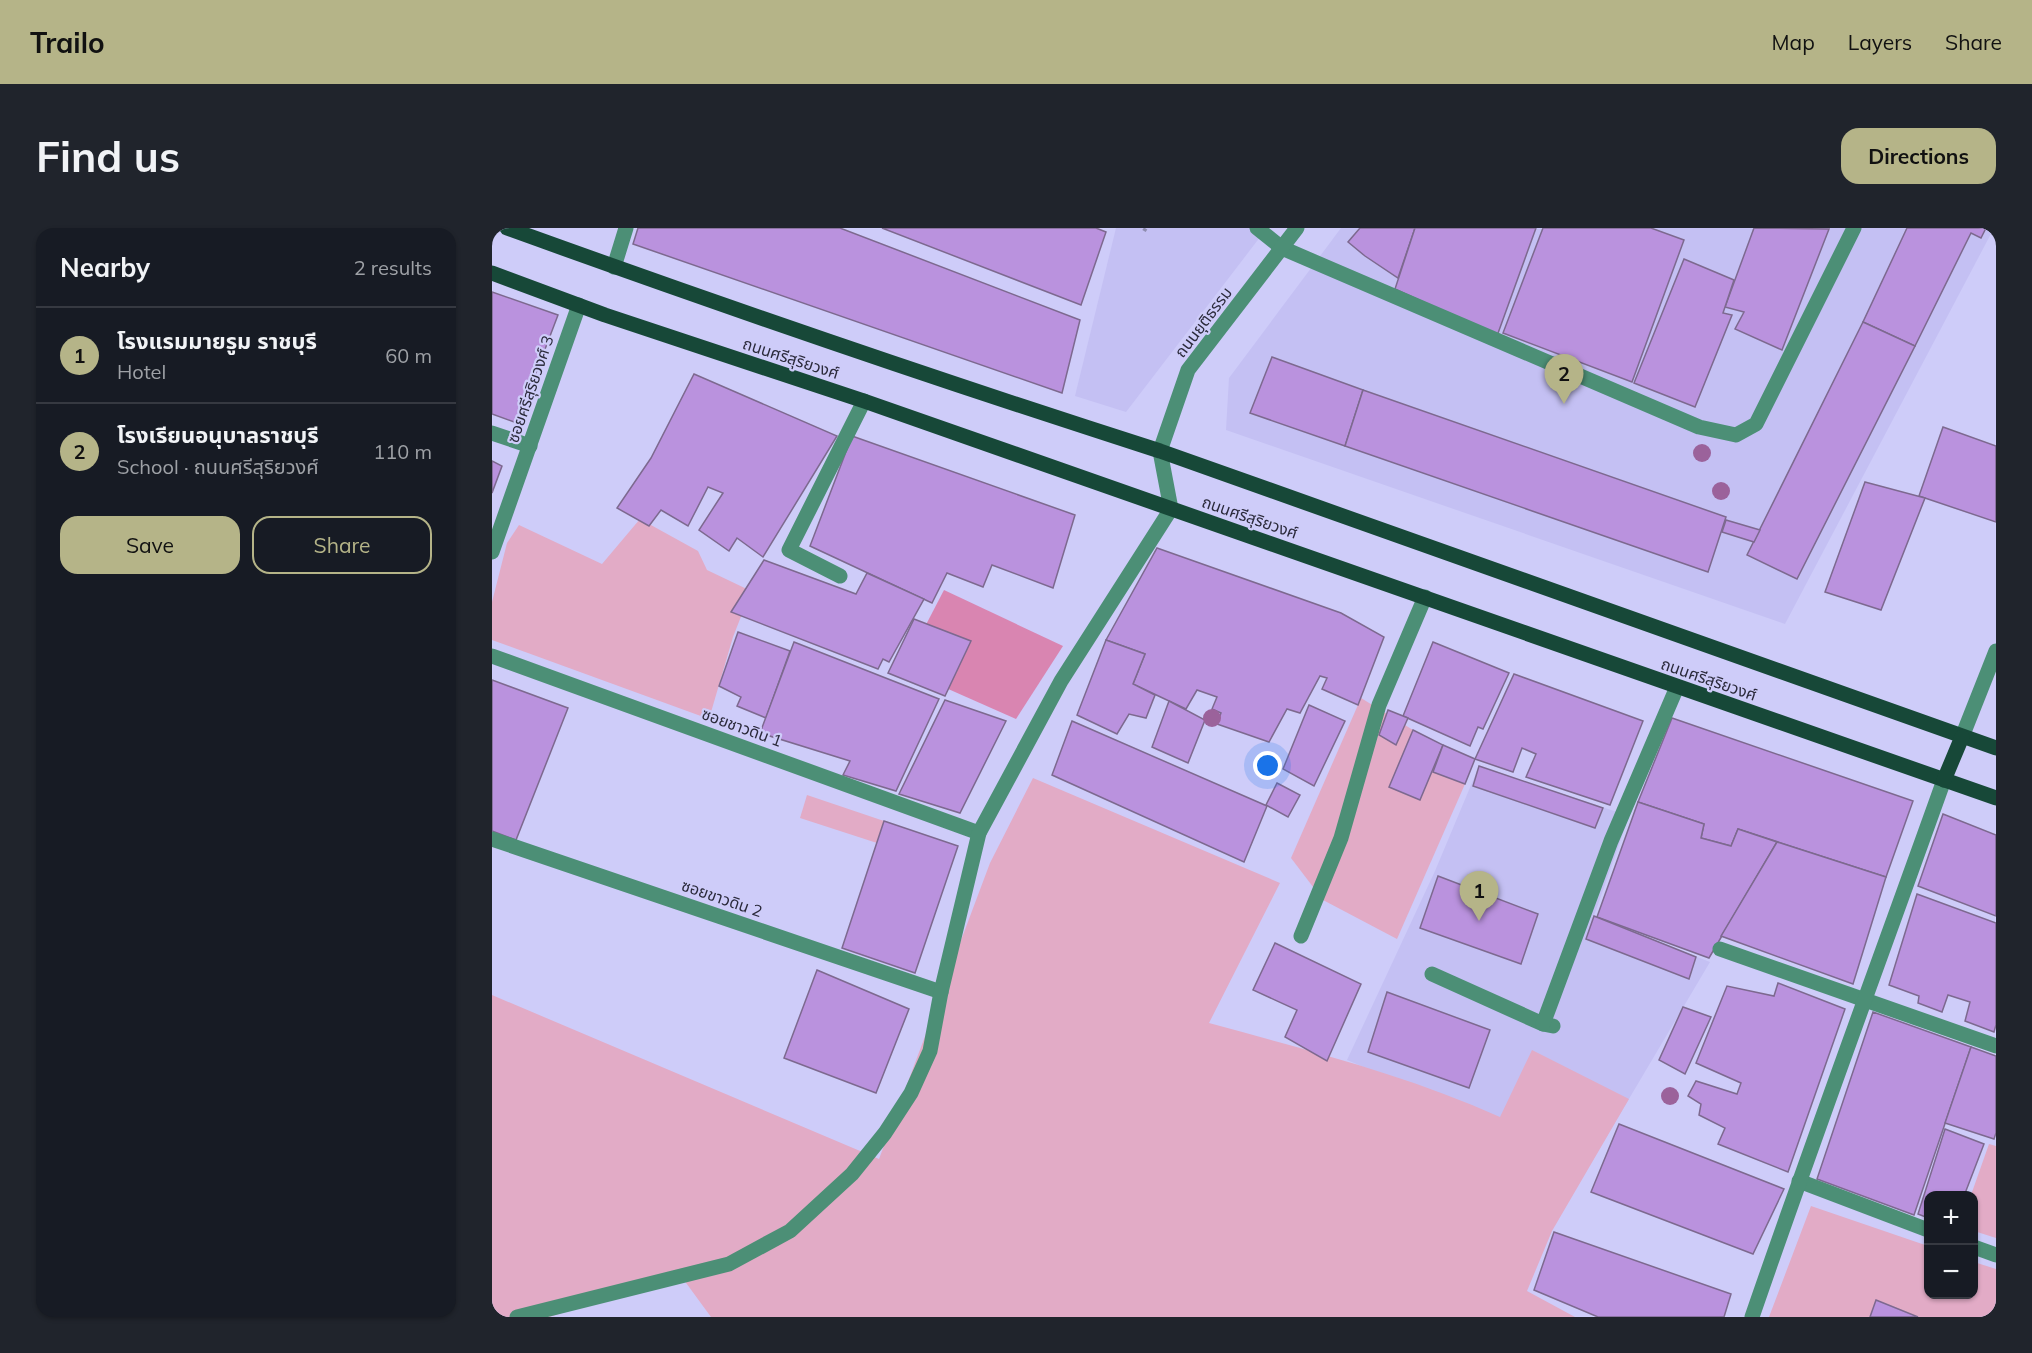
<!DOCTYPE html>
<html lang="en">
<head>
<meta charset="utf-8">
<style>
	:root { --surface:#171b24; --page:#20242c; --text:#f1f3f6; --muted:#9ea1a6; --line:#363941; --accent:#b5b488 }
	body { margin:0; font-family:Mulish,"Noto Sans Thai",sans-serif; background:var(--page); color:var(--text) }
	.controls { position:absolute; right:18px; bottom:18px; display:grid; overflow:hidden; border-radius:12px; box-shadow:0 2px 4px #0004 }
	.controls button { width:54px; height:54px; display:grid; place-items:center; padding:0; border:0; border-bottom:2px solid var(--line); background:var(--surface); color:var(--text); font:30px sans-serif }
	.you { position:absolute; left:776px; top:538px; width:21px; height:21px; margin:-15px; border:4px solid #fff; border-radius:50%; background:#1a73e8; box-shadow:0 0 0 9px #1a73e833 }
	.badge { display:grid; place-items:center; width:39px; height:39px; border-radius:50%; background:var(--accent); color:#111; font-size:20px; font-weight:700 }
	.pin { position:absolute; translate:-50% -50px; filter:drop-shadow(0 2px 3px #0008) }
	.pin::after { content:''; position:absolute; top:32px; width:21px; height:18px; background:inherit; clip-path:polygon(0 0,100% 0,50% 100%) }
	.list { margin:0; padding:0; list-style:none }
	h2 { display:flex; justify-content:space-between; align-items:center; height:78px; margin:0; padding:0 24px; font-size:26px }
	h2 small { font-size:20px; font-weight:400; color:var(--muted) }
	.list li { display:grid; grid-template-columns:39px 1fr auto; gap:18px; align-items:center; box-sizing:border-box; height:96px; padding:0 24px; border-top:2px solid var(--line) }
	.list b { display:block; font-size:22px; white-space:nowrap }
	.list p { margin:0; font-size:20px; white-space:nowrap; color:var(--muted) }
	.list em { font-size:20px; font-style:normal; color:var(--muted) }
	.actions { display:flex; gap:12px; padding:18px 24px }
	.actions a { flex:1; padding:14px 0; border:2px solid var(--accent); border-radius:18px; text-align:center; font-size:21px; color:var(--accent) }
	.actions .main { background:var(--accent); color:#111 }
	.map { position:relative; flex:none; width:1504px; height:1089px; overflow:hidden; border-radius:18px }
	header { display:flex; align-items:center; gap:36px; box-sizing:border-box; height:84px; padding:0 30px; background:var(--accent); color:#111 }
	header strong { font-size:28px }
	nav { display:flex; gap:33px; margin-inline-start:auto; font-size:21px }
	.intro { display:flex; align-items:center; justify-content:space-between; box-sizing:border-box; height:144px; padding:0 36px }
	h1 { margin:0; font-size:42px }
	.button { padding:15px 27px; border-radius:18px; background:var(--accent); color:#111; font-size:21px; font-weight:700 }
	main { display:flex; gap:36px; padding:0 36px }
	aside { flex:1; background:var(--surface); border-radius:18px; box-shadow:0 2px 4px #0004 }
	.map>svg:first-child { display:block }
	.built { fill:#c4c0f3 }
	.green { fill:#e2abc6 }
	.forest { fill:#d985b1 }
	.building { fill:#ba92de; stroke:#7d698f; stroke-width:1.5 }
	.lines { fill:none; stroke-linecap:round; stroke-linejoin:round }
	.path { stroke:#8f8db0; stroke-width:4; stroke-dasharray:3 4.5; stroke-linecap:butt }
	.minor { stroke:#4c8f76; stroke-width:15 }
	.major { stroke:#174838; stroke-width:15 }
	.tree { fill:#9b629b }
	.labels { text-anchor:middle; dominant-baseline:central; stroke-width:4.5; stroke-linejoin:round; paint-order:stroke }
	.street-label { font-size:16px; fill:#2b2a3b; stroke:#ceccf9 }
</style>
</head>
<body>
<header>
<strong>Trailo</strong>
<nav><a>Map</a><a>Layers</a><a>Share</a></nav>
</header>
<div class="intro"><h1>Find us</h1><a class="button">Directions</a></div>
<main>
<aside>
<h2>Nearby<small>2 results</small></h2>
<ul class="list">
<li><span class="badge">1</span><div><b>โรงแรมมายรูม ราชบุรี</b><p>Hotel</p></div><em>60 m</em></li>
<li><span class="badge">2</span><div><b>โรงเรียนอนุบาลราชบุรี</b><p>School · ถนนศรีสุริยวงศ์</p></div><em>110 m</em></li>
</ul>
<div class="actions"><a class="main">Save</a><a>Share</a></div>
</aside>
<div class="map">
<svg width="1504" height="1089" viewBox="0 0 1504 1089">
	<rect width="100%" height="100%" fill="#ceccf9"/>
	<g class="built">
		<polygon points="624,0 775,0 634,184 583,168"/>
		<polygon points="849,0 1502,0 1293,396 734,202 737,150"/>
		<polygon points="987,538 1137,588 1102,688 1218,734 1099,935 855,832 943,643"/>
	</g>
	<g class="green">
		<polygon points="148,291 206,323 215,342 259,363 241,409 217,491 0,412 0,374 15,315 27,297 110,336"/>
		<polygon points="869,470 921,502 973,556 905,711 831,672 799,630"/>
		<path d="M 541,550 L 788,655 L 717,795 C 815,822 915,847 1008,889 L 1040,822 L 1137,871 L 1060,1003 L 1035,1063 L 1083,1089 L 219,1089 L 189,1048 L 57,1089 L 0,1089 L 0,767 L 387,931 L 498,635 Z"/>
		<polygon points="315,567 392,593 385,615 308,590"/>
		<polygon points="1497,916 1504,918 1504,1010 1482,1003 1482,968 1479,967"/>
		<polygon points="1319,978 1436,1018 1436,1066 1482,1066 1482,1034 1504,1041 1504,1089 1426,1089 1385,1073 1378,1089 1277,1089"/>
	</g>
	<polygon class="forest" points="452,362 571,418 524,491 411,441"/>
	<g class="building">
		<polygon points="146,0 348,0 588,92 570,165 141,16"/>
		<polygon points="390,0 604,0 614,4 589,77"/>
		<polygon points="868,0 923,0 906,50 873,28 856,14"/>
		<polygon points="923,0 1044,0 1005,108 903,61"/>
		<polygon points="1051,0 1159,0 1192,12 1140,154 1011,105"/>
		<polygon points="1262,0 1337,1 1290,122 1243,101 1252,84 1233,79"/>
		<polygon points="1415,0 1494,0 1489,10 1479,5 1423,118 1371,94"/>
		<polygon points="1192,31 1242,52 1231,85 1240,87 1203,179 1142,155"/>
		<polygon points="0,64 66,87 25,195 0,186"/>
		<polygon points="1371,94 1423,118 1305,351 1255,327"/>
		<polygon points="780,129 871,162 853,218 758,185"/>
		<polygon points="202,146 345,208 271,329 245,310 237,323 207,302 231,265 216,259 196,298 169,282 157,298 125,280 159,230"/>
		<polygon points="871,162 1234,289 1216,344 853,218"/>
		<polygon points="1451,199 1504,218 1504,294 1427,268"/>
		<polygon points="360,208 583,287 561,360 500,337 491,359 455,345 440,375 318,318"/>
		<polygon points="0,233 10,238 0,265"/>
		<polygon points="1373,254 1433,270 1389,382 1333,364"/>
		<polygon points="1234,292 1268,302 1262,314 1230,304"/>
		<polygon points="665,320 849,385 892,409 866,477 830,461 835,450 828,448 808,485 795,481 777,514 725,496 729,485 720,481 725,469 705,462 694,481 641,456 653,426 614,412"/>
		<polygon points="272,332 364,366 375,345 432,371 397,434 391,431 386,441 239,384"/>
		<polygon points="422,391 479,413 453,468 396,445"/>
		<polygon points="246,404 298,423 274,490 245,478 249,469 227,458"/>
		<polygon points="614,412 653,426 641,456 663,467 654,490 637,486 625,506 585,487"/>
		<polygon points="302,414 447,471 404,563 351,547 358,533 268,505"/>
		<polygon points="941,414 1017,445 991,501 986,499 978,518 911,488"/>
		<polygon points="1022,446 1151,493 1118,577 1034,549 1044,526 1030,520 1021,544 983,531"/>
		<polygon points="0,452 76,480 24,612 0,603"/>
		<polygon points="453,472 514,493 468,585 407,566"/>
		<polygon points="677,473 713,492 696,535 660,519"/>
		<polygon points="817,477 853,493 822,558 791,541"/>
		<polygon points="896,482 916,490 904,517 887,507"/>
		<polygon points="1180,490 1421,573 1394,649 1246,601 1239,618 1209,610 1212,596 1146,574"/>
		<polygon points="580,493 775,578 752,634 560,547"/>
		<polygon points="921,502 951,517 928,572 897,559"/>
		<polygon points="951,517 983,531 973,556 941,544"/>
		<polygon points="987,538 1111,580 1103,600 981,558"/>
		<polygon points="785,555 808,567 796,589 774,577"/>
		<polygon points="1146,574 1212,596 1209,610 1239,618 1246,601 1285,614 1217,730 1105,689"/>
		<polygon points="1451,586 1504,607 1504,688 1426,658"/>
		<polygon points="392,593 466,618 423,745 350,720"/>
		<polygon points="1285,614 1394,649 1361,756 1229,708"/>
		<polygon points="946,648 1046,686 1029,736 928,700"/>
		<polygon points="1425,666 1504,695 1504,797 1502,804 1473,793 1478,774 1456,767 1450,784 1426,775 1427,768 1397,757"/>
		<polygon points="1102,688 1204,729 1197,751 1094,711"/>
		<polygon points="783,715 869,756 835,833 793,809 805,782 761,762"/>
		<polygon points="325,742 417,781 384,865 292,830"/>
		<polygon points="1286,755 1353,781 1296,944 1226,916 1233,900 1207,887 1209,876 1196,868 1204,853 1245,866 1249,855 1204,835 1235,758 1282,768"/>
		<polygon points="895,764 998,802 977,860 876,824"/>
		<polygon points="1191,779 1219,789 1193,846 1167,832"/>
		<polygon points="1381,784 1479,819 1422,987 1325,951"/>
		<polygon points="1479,819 1504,828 1504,905 1502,911 1453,895"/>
		<polygon points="1127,896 1292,961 1261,1026 1099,964"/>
		<polygon points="1453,901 1492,916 1472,968 1436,968 1436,990 1426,986"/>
		<polygon points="1062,1004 1239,1066 1232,1089 1106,1089 1042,1062"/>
		<polygon points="1384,1072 1426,1089 1378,1089"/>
	</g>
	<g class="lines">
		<polyline class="path" points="652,3 654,0"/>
		<g class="minor">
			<polyline points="765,0 790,20 1207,199 1244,207 1264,196 1362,0"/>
			<polyline points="122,39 134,0"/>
			<polyline points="0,205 38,218"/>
			<polyline points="0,324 87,77"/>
			<polyline points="348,348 297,322 372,173"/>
			<polyline points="0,428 487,605"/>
			<polyline points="1470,509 1504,423"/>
			<polyline points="0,611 449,764"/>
			<polyline points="809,708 849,610 887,477 933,369"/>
			<polyline points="1228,721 1504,818"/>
			<polyline points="940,746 1051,796 1061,798"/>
			<polyline points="1051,796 1119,613 1185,459"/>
			<polyline points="1307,953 1436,1002"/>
			<polyline points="1482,1019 1504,1027"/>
			<polyline points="25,1089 237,1036 298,1003 360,946 393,905 419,865 438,823 449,764 487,605 569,453 679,281 668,223 696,142 805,0"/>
			<path d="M 1260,1089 C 1322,909 1388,731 1452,552"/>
		</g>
		<g class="major">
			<path d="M 15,0 C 231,78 449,153 668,223 L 1504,520"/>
			<polyline points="0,45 113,87 372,173 1504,570"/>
			<polyline points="1452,552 1470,509"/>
		</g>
	</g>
	<g class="tree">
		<circle cx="1210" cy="225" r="9"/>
		<circle cx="1229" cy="263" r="9"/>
		<circle cx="720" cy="490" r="9"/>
		<circle cx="1178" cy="868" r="9"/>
	</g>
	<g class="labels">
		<g class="street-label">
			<text transform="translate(711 94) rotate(-53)">ถนนยุติธรรม</text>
			<text transform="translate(299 130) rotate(18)">ถนนศรีสุริยวงศ์</text>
			<text transform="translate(38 161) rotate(-71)">ซอยศรีสุริยวงศ์ 3</text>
			<text transform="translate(758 289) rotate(19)">ถนนศรีสุริยวงศ์</text>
			<text transform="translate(1217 451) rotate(19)">ถนนศรีสุริยวงศ์</text>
			<text transform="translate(250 499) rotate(20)">ซอยชาวดิน 1</text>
			<text transform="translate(230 670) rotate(19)">ซอยขาวดิน 2</text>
		</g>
	</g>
</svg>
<div class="controls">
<button>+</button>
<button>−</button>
</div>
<div class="you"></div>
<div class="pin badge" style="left:987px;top:693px">1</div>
<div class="pin badge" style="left:1072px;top:176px">2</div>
</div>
</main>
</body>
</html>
